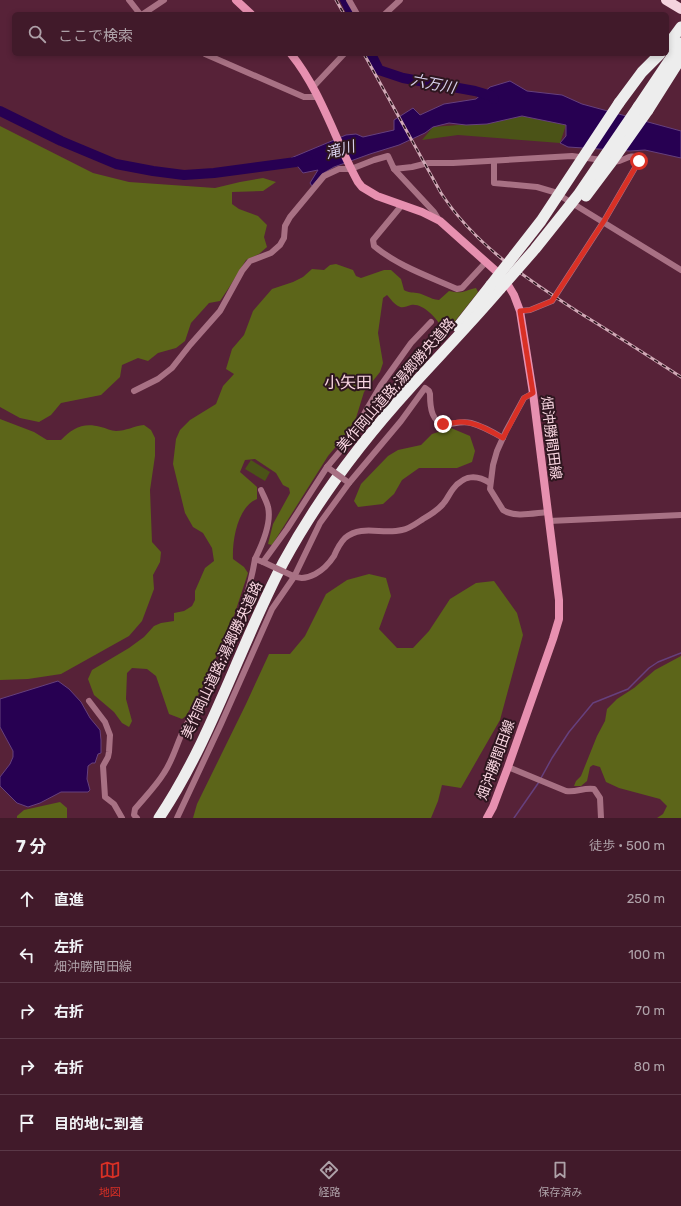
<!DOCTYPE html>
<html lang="ja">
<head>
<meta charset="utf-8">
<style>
	:root { --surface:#411a2a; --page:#4c2736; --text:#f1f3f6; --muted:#aea1a8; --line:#5a3847; --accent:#d93025 }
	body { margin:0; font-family:Rubik,"Noto Sans JP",sans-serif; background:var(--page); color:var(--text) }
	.stop { position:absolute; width:12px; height:12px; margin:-9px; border:3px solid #d93025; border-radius:50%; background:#fff }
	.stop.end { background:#d93025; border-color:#fff; box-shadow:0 1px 4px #0008 }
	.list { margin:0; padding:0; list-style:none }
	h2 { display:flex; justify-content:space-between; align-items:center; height:52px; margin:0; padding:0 16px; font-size:17px }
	h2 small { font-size:13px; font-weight:400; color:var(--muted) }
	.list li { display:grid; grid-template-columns:26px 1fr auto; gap:12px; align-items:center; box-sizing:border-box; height:56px; padding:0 16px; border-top:1px solid var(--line) }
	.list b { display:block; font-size:15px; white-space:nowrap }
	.list p { margin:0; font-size:13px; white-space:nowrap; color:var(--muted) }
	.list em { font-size:13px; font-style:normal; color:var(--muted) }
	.icon { flex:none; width:22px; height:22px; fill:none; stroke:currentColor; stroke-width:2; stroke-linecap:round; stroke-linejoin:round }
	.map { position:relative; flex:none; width:681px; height:818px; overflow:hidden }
	.search { position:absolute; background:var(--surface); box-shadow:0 2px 6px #0003; left:12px; right:12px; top:12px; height:44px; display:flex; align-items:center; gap:10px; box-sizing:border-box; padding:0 14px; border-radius:6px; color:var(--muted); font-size:15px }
	.sheet { height:332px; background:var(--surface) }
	nav { display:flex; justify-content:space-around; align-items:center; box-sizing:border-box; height:56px; border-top:1px solid var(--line); background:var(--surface); font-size:11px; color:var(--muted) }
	nav a { display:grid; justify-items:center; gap:2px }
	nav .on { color:var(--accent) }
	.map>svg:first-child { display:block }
	.green { fill:#4b5317 }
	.forest { fill:#5c6519 }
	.water { fill:#270052; stroke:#66407d }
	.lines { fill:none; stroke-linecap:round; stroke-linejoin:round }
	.stream { stroke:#66407d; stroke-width:1.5 }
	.river { stroke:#270052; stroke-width:10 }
	.minor { stroke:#a87184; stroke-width:6 }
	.secondary { stroke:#e790b0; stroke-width:8 }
	.trunk { stroke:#f5d3de; stroke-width:10 }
	.motorway { stroke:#ededed; stroke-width:11 }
	.rail-casing { stroke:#d0a9b6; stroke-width:3 }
	.rail { stroke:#2e161f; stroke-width:1.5; stroke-dasharray:4.5; stroke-linecap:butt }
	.minor-bridge { stroke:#a87184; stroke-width:6 }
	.motorway-bridge { stroke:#ededed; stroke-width:11 }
	.route { stroke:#d93025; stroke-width:5 }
	.labels { text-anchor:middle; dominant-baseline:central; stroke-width:4; stroke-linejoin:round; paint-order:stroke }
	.street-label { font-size:14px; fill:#f9d6e1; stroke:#2e161f }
	.water-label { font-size:15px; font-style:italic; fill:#d6cfeb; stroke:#2e161f }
	.quarter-label { font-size:16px; fill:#f9d6e1; stroke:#2e161f }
</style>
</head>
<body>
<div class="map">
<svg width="681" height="818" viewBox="0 0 681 818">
	<rect width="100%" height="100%" fill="#572238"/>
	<g class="green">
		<polygon points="522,116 566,125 560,143 458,135 422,140 433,127 471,124"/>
		<polygon points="251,460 270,472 265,481 245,469"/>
	</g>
	<g class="forest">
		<polygon points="0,126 93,173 129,182 215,188 240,182 263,178 276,182 263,191 232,192 232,204 239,209 258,216 267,225 264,237 267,247 259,254 246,260 230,286 220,301 209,303 191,323 185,341 176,348 158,353 148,361 138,358 122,365 120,377 101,395 61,403 51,415 39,422 20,418 0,407"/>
		<path d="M 336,264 L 353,270 L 356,276 L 361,278 L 384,270 L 391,270 L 401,279 L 404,290 C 409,293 411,292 417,293 C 425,294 429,299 439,300 L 449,291 C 463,294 463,291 476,288 L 478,292 L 452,325 L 441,326 C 435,317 423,303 411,305 C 406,306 403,309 398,306 C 394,304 390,298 387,295 L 383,298 L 378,333 L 383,363 L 380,372 L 364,392 L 356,418 L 344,437 L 328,456 L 272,545 L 268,544 L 273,524 L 290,493 L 289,488 L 283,485 L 276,473 L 255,459 L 245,460 L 240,472 L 257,487 L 257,499 C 238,506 232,540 233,559 L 244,567 L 248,573 L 232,622 L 202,688 L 186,716 L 182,719 L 169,714 L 156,676 L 147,669 L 132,668 L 127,673 L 126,699 L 132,721 L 129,727 L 122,723 L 114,712 L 94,695 L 88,679 L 92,670 L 129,648 L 144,637 L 154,626 L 161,623 L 174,621 L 174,613 L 184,611 L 192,606 L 195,600 L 195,591 L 205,568 L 214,561 L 212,548 L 203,533 L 193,527 L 185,513 L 173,464 L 176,439 L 180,430 L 190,420 L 216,404 L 223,386 L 234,374 L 226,369 L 232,349 L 244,335 L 253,311 L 272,289 L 293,282 L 303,277 L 312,269 L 324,270 L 330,265 Z"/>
		<path d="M 0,419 L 34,432 L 47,440 L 61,440 C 73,428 83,422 101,427 C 106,428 111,431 116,431 C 126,431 134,426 144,425 L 151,430 L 155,438 L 155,456 L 150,490 L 152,542 L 161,552 L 160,562 L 153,575 L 154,589 L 142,621 L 129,636 L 61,674 L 28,679 L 0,680 Z"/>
		<polygon points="451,428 470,436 475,451 472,462 457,468 419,468 402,480 394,494 383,504 358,507 354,501 361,484 388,456 398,450 421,445 432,434"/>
		<polygon points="369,574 386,578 391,596 379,629 397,648 413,648 429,631 450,599 476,583 494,581 517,613 523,635 500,720 461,788 442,785 438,801 431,818 193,818 197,804 246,704 269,654 290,654 305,636 326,594 347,580"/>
		<polygon points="681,656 681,818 657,818 663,814 667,806 660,799 619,788 606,782 600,767 593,765 590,767 587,781 581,786 574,786 576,781 581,776 597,736 605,721 607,709 617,699 634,688 655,670"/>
		<polygon points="60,802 67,808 67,818 17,818 17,816 24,810"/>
	</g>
	<g class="water">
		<polygon points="510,81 527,91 562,95 582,104 681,131 681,158 645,150 630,151 568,147 560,143 566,136 566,125 522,116 487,124 466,125 449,123 433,127 425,133 399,145 370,154 334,167 322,174 312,186 310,183 318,170 303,173 291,158 346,135 356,134 363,137 394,130 394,120 413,108 420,115 444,104 476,99 490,87"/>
		<polygon points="58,681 69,689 81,702 90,718 100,730 101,740 101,753 98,754 95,763 92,763 88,766 87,779 90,790 88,792 61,792 40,803 28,807 17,803 0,786 0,777 10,764 13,757 13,751 0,727 0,699"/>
	</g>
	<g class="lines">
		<g class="stream">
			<polyline points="541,778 552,758 569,732 593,703 628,689 649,668 658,662 681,653"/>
			<polyline points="514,818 539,782"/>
		</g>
		<g class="river">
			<polyline points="345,0 352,14"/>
			<polyline points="371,54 379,70 403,78 475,91 492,96 494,99"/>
			<polyline points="0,111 61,141 116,164 153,171 184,175 214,173 296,162 308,159"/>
		</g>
		<g class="minor">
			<polyline points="129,0 140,14"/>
			<polyline points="349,0 357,14"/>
			<polyline points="143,14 164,0"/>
			<polyline points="385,14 400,0"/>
			<polyline points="205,54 304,97 317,97"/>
			<polyline points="313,87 344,54"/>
			<polyline points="494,161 494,183 537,187 554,192 681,270"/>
			<polyline points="394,169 434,212 439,220"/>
			<path d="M 402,205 L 373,240 L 374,246 C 398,266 428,276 457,289 L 462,288 L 486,262"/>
			<path d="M 520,311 L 530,310 L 552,301 L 604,221 L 639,161 L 639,158 C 630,154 627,159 619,161 C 616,162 614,161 611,161"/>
			<polyline points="134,391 158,379 172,368 190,345 220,311 242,271 250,261 271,253 280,245 284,238 285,226 290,217 324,176 339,169 351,169 374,160 388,156 394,169 412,167 428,163 453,163 572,156 602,160"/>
			<path d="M 533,393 L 524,398 L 506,431 L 497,451 L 493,465 L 490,489 L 503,510 C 515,518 534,513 548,512"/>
			<path d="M 261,490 C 263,495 267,502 268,507 C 272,523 262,545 255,559 L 263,562 L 287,529 L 327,467 L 347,443 L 381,385 L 411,343 L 431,322"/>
			<polyline points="549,521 681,515"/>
			<path d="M 291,575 C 307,584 325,570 334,556 C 337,549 340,543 345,538 C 362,524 382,535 402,530 C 409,529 417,523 423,519 C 430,515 438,510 443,504 C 447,500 449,494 453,489 C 464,475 476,474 490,483"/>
			<polyline points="89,701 105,722 110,735 109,752 108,757 103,766 105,797 114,804 122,818"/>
			<path d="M 508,767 L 566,791 C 576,793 584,787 594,789 L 600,798 L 601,818"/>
			<path d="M 137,818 L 134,815 L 135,809 C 145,797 156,786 164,773 C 173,760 177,743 184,729 C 215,676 245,620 255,559"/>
			<path d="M 177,818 L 221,724 L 272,609 L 294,577 L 320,523 L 349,483 L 401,421 L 425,388 L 429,391 L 430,394 C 430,406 431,426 449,424 C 457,423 463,421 471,423 C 482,426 493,432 503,438"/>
		</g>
		<g class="secondary">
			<polyline points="236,0 251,14"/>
			<path d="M 291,54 C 321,91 335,140 358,182 L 362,187 L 377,196 L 422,212 L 440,221 L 496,271 L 505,280 L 514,295 L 520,311 L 533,393 L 559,600 L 559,619 L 553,639 L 508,767 L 493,807 L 487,818"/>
		</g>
		<polyline class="trunk" points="666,0 681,9"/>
		<g class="motorway">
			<polyline points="667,46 681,27"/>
			<polyline points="619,103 642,72 660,54"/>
			<polyline points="638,107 681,43"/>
			<polyline points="648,110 681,58"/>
			<polyline points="458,327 491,285"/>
			<path d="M 159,818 C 212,739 239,647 283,563 C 317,500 361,442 410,388 C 440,355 471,323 500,289"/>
		</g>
		<defs>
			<g id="rail">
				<polyline points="336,0 344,14"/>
				<path d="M 364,54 L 441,193 C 476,247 530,281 583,315 C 616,335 648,356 681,377"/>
			</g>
		</defs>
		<use href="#rail" class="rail-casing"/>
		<use href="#rail" class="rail"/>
		<g class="minor-bridge">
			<polyline points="327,467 349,483"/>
			<polyline points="263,562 291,575"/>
		</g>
		<g class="motorway-bridge">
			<polyline points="586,196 610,164 648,110"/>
			<polyline points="491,285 541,221 619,103"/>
			<polyline points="500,289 535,249 578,195 638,107"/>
		</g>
	</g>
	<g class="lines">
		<path class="route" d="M 443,424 C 449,424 455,422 461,422 C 476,422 490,431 503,438 L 524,398 L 533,393 L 520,311 L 530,310 L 552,301 L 604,221 L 639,161"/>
	</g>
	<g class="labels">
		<g class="street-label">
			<text transform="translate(396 385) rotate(-49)">美作岡山道路;湯郷勝央道路</text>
			<text transform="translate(551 438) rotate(83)">畑沖勝間田線</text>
			<text transform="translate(222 660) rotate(-65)">美作岡山道路;湯郷勝央道路</text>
			<text transform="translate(496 760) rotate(-70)">畑沖勝間田線</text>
		</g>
		<g class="water-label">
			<text transform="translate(433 84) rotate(11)">六万川</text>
			<text transform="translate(340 150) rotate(-15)">滝川</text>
		</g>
		<g class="quarter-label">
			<text x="348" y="382">小矢田</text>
		</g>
	</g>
</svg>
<div class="stop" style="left:639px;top:161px"></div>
<div class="stop end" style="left:443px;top:424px"></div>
<div class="search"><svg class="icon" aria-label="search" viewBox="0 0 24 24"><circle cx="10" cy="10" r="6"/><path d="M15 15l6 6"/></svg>ここで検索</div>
</div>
<section class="sheet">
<h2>7 分<small>徒歩 · 500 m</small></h2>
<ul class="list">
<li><svg class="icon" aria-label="ahead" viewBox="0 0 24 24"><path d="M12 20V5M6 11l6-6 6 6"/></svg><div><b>直進</b></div><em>250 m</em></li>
<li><svg class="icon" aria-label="left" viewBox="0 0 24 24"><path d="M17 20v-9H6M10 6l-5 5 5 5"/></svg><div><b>左折</b><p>畑沖勝間田線</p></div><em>100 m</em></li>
<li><svg class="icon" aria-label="right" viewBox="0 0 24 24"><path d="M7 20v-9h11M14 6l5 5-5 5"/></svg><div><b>右折</b></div><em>70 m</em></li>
<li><svg class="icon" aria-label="right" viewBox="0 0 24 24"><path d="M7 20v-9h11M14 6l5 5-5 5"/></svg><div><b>右折</b></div><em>80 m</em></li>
<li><svg class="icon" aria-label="arrive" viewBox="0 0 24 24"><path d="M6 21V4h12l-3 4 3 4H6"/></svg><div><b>目的地に到着</b></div></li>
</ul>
</section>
<nav>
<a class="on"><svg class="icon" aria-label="map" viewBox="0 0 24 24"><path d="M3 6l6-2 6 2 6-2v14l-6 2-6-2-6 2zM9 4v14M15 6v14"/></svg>地図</a>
<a><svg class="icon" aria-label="directions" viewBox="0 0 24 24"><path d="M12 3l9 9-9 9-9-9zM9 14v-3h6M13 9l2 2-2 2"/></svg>経路</a>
<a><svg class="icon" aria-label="saved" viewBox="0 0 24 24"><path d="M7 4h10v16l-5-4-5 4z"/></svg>保存済み</a>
</nav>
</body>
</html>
